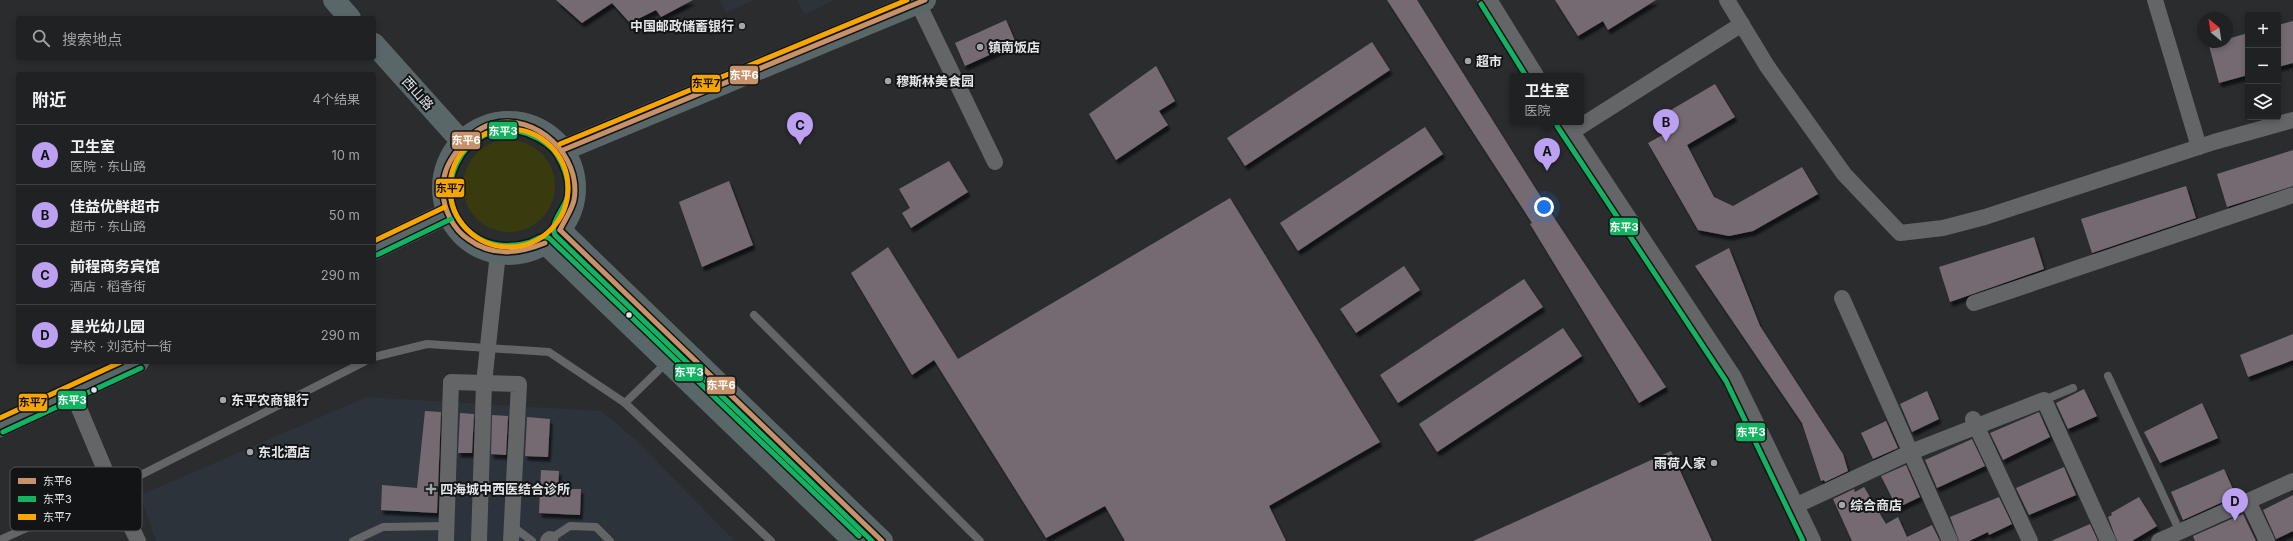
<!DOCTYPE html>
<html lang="zh">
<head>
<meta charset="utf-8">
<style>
	:root { --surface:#202122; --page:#28292a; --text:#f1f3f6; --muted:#a2a3a5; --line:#3d3e40; --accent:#bca0f2 }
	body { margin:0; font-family:Inter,"Noto Sans SC",sans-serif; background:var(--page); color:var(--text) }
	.controls { position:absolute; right:12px; top:12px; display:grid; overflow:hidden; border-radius:4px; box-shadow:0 2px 6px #0003 }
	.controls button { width:36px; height:36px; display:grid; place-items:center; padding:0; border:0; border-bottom:1px solid var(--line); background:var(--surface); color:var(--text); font:20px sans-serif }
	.compass { position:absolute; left:2197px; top:12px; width:36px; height:36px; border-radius:50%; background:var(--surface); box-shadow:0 2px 6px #0003; rotate:330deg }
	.you { position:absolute; left:1544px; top:207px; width:14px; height:14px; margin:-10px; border:3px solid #fff; border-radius:50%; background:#1a73e8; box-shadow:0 0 0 6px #1a73e833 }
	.badge { display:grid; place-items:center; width:26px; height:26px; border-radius:50%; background:var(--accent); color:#111; font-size:13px; font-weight:700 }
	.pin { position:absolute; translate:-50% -33px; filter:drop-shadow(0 1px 2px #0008) }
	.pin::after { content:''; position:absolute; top:21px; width:14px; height:12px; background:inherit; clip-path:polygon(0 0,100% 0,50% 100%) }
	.popup { position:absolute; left:1510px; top:73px; width:74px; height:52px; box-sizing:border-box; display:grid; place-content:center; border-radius:4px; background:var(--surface); filter:drop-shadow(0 1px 3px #0005); font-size:13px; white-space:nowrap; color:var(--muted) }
	.popup b { font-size:15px; color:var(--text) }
	.popup::after { content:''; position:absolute; left:50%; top:100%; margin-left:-8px; border:8px solid transparent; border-top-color:var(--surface) }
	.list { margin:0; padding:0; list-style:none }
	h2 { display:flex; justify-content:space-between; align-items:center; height:52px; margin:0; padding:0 16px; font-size:17px }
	h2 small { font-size:13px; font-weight:400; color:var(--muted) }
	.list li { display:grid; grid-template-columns:26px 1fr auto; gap:12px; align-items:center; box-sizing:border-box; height:60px; padding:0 16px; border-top:1px solid var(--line) }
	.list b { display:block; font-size:15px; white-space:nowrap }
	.list p { margin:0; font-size:13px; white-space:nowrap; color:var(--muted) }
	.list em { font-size:13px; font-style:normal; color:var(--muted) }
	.icon { flex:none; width:22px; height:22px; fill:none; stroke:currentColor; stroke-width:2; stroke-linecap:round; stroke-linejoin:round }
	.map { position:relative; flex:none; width:2293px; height:541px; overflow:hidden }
	.search { position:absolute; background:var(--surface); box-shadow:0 2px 6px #0003; left:16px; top:16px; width:360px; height:44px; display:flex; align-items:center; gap:10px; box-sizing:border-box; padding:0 14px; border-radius:4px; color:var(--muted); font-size:15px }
	.panel { position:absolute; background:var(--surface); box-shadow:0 2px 6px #0003; left:16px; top:72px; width:360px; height:292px; border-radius:4px }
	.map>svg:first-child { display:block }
	.built { fill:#2c333b }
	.green { fill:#393b0e }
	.building { fill:#746b72; filter:url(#shadow) }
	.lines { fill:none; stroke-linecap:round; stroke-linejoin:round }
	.service { stroke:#646567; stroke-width:8 }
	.minor { stroke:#646567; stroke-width:16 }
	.tertiary { stroke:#646567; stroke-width:20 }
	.primary { stroke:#5a6769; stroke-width:22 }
	.bus-1-casing { stroke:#121416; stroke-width:8 }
	.bus-2-casing { stroke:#121416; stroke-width:8 }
	.bus-3-casing { stroke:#121416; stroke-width:8 }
	.bus-1 { stroke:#c7916a; stroke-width:5 }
	.bus-2 { stroke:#13b361; stroke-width:5 }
	.bus-3 { stroke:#f7a600; stroke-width:5 }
	.poi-dot { fill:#a3a6a8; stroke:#121416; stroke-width:1.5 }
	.bus-dot { fill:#e4e7e9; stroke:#121416; stroke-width:1.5 }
	.labels { text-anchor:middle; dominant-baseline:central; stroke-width:4; stroke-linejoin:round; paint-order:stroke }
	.poi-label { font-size:13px; font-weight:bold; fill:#e4e7e9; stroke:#121416; text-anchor:start }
	.street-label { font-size:13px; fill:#e4e7e9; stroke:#121416 }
	.key { fill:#121416; stroke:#515355; stroke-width:1 }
	.key-label { font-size:11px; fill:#e4e7e9 }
	.line-badge { stroke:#121416; stroke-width:1.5 }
	.badge-label { font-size:11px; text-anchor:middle; font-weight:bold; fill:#fff }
	.pale-badge-label { font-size:11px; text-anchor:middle; font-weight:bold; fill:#111 }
</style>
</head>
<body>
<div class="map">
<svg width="2293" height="541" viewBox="0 0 2293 541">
	<defs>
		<filter id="shadow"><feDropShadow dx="2.5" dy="4.5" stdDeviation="1" flood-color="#0009"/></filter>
	</defs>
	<rect width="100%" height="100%" fill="#2a2c2e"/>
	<g class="built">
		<polygon points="720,0 753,0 726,13"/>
		<polygon points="797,0 834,0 805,15"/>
		<polygon points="367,397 601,411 635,439 735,541 156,541 140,495"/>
	</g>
	<circle class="green" cx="509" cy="186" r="46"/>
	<g class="building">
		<polygon points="556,0 693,0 661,17 656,10 630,23 612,3 582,23"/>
		<polygon points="1387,0 1417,0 1551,213 1666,387 1639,403 1530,224 1532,223"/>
		<polygon points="1555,0 1656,0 1608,30 1603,21 1578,36"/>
		<polygon points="1006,20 1016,43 965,66 955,43"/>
		<polygon points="2293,21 2293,63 2278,67 2278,25"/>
		<polygon points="2248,33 2248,75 2219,83 2208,42 2227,42 2227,39"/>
		<polygon points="1372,42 1390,70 1245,166 1227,138"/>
		<polygon points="1156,66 1175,101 1159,111 1168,125 1116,160 1089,114"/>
		<polygon points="1715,84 1735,117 1687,145 1714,197 1733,206 1802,167 1818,194 1753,231 1729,236 1698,230 1648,143 1668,132 1659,117"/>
		<polygon points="1425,127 1443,154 1298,251 1280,223"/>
		<polygon points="2293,150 2293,186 2227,207 2217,174"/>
		<polygon points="949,161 968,192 911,228 902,213 910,208 899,189"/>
		<polygon points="729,181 753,245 702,267 679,202"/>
		<polygon points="2186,186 2196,218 2092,253 2081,219"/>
		<polygon points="1230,198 1380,442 1269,506 1286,541 1125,541 1105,506 1046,538 934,360 912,375 851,273 888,247 958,359"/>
		<polygon points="2034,237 2044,269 1950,302 1939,267"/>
		<polygon points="1729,248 1760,326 1843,454 1848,471 1825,482 1824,480 1821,481 1802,423 1695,266"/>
		<polygon points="1404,266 1420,290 1356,333 1340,309"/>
		<polygon points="1524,279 1543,307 1398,403 1380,375"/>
		<polygon points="1563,328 1582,356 1437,452 1419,424"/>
		<polygon points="2293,334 2293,360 2248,377 2240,355"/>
		<polygon points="2084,389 2097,416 2068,429 2056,403"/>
		<polygon points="1927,391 1939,419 1912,432 1900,404"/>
		<polygon points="2202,403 2218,438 2160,463 2144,432"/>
		<polygon points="425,411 441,412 437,513 381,510 382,485 417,488"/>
		<polygon points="2039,412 2050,437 2003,460 1990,433"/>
		<polygon points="460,413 474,414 472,453 458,453"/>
		<polygon points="492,415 508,416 506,455 491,454"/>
		<polygon points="527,417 550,419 548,457 525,456"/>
		<polygon points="1886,421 1898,448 1873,459 1861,433"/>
		<polygon points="1972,439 1985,466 1937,488 1925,460"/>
		<polygon points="1671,451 1712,541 1473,541"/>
		<polygon points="1906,465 1920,497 1897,508 1881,476"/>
		<polygon points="2064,467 2076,495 2029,515 2016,488"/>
		<polygon points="2224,469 2236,496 2183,520 2171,492"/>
		<polygon points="541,470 559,471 558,489 581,489 580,515 539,513"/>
		<polygon points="1864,487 1886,524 1898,517 1907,537 1932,525 1940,541 1852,541 1833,499 1854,489 1855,492"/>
		<polygon points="2293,495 2293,531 2276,539 2263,510"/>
		<polygon points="1999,497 2012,524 1989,535 1988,532 1969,541 1959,541 1950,517"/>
		<polygon points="2139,497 2157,526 2132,541 2117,541 2108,517 2112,515 2111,513"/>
		<polygon points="2243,514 2256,541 2195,541 2193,536"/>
		<polygon points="2090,524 2098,541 2051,541"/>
	</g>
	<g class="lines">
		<g class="service">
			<polyline points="754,315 980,541"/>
			<polyline points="374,357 427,344 549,352 625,403 771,541"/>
			<polyline points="2108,376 2180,532"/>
			<polyline points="2044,400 2073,388"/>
			<polyline points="625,403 667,362"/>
			<polyline points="512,526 532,541"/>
			<polyline points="550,539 570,526 596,527 610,541"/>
			<polyline points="0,540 113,489 364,362"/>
			<polyline points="353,541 383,527 446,526"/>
		</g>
		<g class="minor">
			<polyline points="1727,0 1767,66 1844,174 1900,233 1943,228 1985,217 2214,142 2293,120"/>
			<polyline points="2155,0 2199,147"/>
			<polyline points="918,3 995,162"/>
			<polyline points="1570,133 1742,24"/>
			<polyline points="1842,298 1950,541"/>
			<polyline points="1974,303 2293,195"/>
			<polyline points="73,394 113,489 138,541"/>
			<polyline points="1973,419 2030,541"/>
			<polyline points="2248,501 2267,541"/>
			<polyline points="1795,506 1911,452 2044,400 2108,541"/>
			<polyline points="446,541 451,382 519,384 511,541"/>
			<polyline points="479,541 484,383 498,253"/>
			<polyline points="548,541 550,539"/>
			<polyline points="2159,541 2293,481"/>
		</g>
		<g class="tertiary">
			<polyline points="1487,0 1534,76"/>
			<polyline points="1563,122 1732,378 1811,541"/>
		</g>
		<g class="primary">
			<polyline points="334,0 350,18"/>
			<polyline points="374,44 462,142"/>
			<circle cx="509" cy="188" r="66"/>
			<polyline points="563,150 925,0"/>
			<polyline points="560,230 882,541"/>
			<polyline points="545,243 854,541"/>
			<polyline points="374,249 448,213"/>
			<polyline points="0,426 138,362"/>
		</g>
		<defs>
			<g id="bus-1">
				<polyline points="563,150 925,0"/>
				<polyline points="560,230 882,541"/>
				<path d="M 545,243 C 518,254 492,257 468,239 C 453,229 444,210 443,193 C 442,176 447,164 457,151 C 466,139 477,128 492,124 C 536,112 582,156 574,200 C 572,210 564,221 560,230"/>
			</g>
			<g id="bus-2">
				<polyline points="1481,4 1526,76"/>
				<polyline points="1557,126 1726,381 1803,541"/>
				<polyline points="377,255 451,219"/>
				<polyline points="3,432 141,368"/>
				<path d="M 859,536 L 549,238 C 542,234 536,240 530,242 C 514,247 494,247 480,239 C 418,204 463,110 528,134 C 538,138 551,145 557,155 C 565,168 570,184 567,198 C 564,209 549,224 555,235 L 872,541"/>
			</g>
			<g id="bus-3">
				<circle cx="509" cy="188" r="59"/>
				<polyline points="560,144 907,0"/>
				<polyline points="374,241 445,207"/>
				<polyline points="0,418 121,362"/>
			</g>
		</defs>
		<use href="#bus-1" class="bus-1-casing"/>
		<use href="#bus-2" class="bus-2-casing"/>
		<use href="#bus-3" class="bus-3-casing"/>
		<use href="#bus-1" class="bus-1"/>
		<use href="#bus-2" class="bus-2"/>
		<use href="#bus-3" class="bus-3"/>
	</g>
	<g class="poi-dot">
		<circle cx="742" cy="26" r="4"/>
		<circle cx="980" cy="47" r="4"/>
		<circle cx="1468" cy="61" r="4"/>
		<circle cx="888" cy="81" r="4"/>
		<circle cx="223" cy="400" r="4"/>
		<circle cx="250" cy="452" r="4"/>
		<circle cx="1714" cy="463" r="4"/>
		<path d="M429 483h4v4h4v4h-4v4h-4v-4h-4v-4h4z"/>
		<circle cx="1842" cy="505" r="4"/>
	</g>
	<g class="bus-dot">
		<circle cx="629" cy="315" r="3.5"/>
		<circle cx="94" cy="390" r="3.5"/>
	</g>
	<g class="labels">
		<g class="poi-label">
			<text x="734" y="26" text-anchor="end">中国邮政储蓄银行</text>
			<text x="988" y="47">镇南饭店</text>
			<text x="1476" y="61">超市</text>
			<text x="896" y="81">穆斯林美食园</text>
			<text x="231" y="400">东平农商银行</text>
			<text x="258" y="452">东北酒店</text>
			<text x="1706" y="463" text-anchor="end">雨荷人家</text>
			<text x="440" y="489">四海城中西医结合诊所</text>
			<text x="1850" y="505">综合商店</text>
		</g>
		<g class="street-label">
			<text transform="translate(418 93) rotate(48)">西山路</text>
		</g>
	</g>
	<rect x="10" y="467" width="132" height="64" rx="6" class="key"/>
	<rect x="18" y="478" width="18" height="6" fill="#c7916a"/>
	<rect x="18" y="496" width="18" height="6" fill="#13b361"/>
	<rect x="18" y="514" width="18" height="6" fill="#f7a600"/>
	<g class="key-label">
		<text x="43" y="485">东平6</text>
		<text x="43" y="503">东平3</text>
		<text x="43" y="521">东平7</text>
	</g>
	<g class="line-badge">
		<rect x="729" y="65" width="30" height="20" rx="4" fill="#c7916a"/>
		<rect x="691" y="74" width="30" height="19" rx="4" fill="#f7a600"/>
		<rect x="488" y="121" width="30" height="19" rx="4" fill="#13b361"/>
		<rect x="451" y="131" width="30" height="19" rx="4" fill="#c7916a"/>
		<rect x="435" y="178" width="30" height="20" rx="4" fill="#f7a600"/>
		<rect x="1609" y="217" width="30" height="19" rx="4" fill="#13b361"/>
		<rect x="674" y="363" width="30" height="19" rx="4" fill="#13b361"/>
		<rect x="706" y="376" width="30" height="19" rx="4" fill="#c7916a"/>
		<rect x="57" y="390" width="30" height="20" rx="4" fill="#13b361"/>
		<rect x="18" y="393" width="30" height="19" rx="4" fill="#f7a600"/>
		<rect x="1735" y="422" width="31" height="20" rx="4" fill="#13b361"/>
	</g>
	<g class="badge-label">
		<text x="744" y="79">东平6</text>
		<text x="503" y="135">东平3</text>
		<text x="466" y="144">东平6</text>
		<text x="1624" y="231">东平3</text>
		<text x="689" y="376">东平3</text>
		<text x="721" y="389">东平6</text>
		<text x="72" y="404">东平3</text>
		<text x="1751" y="436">东平3</text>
	</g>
	<g class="pale-badge-label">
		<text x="706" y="87">东平7</text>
		<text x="450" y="192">东平7</text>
		<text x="33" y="406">东平7</text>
	</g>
</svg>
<div class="controls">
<button>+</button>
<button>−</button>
<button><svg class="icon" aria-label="layers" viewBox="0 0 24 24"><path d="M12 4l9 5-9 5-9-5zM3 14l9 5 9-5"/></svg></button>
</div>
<svg class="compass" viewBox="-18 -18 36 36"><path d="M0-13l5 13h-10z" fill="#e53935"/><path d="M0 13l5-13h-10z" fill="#a2a3a5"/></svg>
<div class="you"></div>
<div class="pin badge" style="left:1547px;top:171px">A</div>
<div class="popup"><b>卫生室</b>医院</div>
<div class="pin badge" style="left:1666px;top:142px">B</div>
<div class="pin badge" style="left:800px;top:145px">C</div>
<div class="pin badge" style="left:2235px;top:521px">D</div>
<div class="search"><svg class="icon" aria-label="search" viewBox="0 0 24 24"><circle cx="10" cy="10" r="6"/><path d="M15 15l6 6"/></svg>搜索地点</div>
<section class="panel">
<h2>附近<small>4个结果</small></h2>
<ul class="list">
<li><span class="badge">A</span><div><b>卫生室</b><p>医院 · 东山路</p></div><em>10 m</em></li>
<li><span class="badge">B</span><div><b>佳益优鲜超市</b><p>超市 · 东山路</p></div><em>50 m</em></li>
<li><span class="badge">C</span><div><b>前程商务宾馆</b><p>酒店 · 稻香街</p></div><em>290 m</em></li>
<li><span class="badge">D</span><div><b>星光幼儿园</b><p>学校 · 刘范村一街</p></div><em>290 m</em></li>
</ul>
</section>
</div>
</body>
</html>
